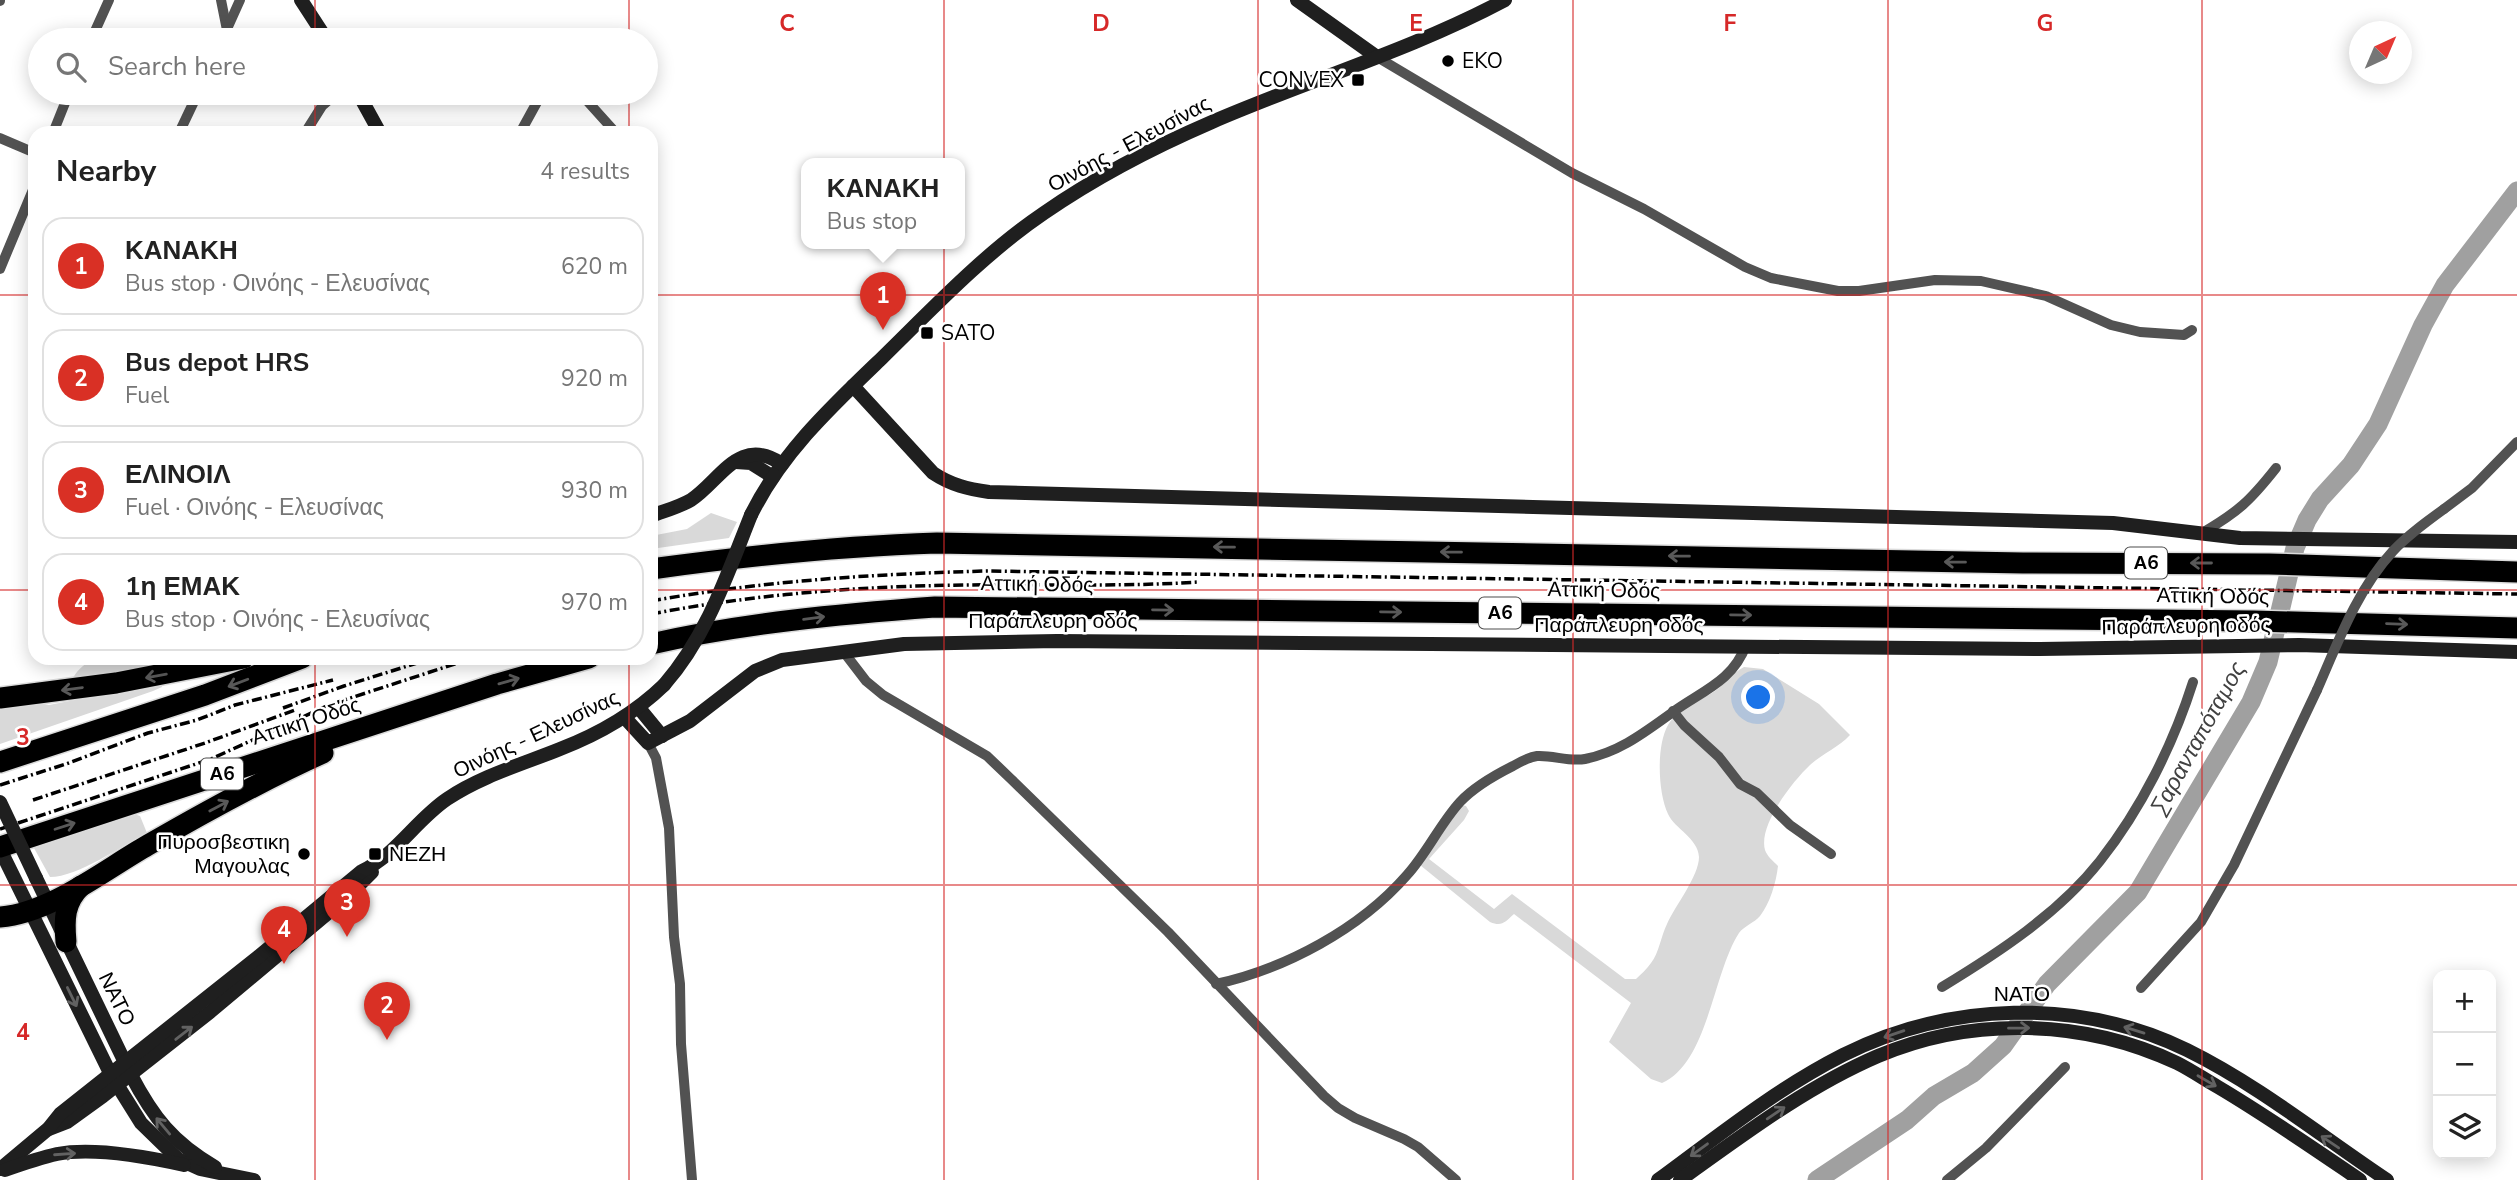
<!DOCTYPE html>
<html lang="en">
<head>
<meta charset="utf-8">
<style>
	:root { --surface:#fff; --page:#f6f6f6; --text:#222; --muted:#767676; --line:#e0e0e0; --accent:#d93025 }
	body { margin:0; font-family:"Nunito Sans",sans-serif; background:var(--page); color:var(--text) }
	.controls { position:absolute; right:21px; bottom:21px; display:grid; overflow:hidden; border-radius:14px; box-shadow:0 4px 18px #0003 }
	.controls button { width:63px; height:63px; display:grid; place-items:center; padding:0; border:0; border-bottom:2px solid var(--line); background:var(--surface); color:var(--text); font:35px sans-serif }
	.compass { position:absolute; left:2349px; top:21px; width:63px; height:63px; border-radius:50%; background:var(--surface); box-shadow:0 4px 18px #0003; rotate:44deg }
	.you { position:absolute; left:1759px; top:698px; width:24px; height:24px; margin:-18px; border:5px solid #fff; border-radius:50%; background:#1a73e8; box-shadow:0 0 0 10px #1a73e833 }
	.badge { display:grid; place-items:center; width:46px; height:46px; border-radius:50%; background:var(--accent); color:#fff; font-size:23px; font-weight:700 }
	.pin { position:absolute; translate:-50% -58px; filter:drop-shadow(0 2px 4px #0008) }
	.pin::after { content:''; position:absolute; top:37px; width:24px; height:21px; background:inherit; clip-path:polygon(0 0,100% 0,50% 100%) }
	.popup { position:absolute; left:801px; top:158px; width:164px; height:91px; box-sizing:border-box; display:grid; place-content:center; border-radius:14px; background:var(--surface); filter:drop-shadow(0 2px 5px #0005); font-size:23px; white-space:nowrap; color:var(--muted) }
	.popup b { font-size:26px; color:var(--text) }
	.popup::after { content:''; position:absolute; left:50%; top:100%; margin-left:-14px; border:14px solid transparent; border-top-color:var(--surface) }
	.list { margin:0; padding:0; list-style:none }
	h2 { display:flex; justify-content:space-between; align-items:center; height:91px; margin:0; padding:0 28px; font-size:30px }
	h2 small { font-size:23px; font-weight:400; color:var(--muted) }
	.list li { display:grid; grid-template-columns:46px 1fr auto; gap:21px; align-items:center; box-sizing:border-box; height:98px; margin:0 14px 14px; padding:0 14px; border:2px solid var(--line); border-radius:21px }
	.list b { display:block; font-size:26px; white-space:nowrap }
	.list p { margin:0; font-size:23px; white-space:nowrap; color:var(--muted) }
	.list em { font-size:23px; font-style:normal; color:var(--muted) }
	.icon { flex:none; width:38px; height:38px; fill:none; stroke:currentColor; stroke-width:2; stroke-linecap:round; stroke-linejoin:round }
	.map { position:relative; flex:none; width:2517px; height:1180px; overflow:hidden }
	.search { position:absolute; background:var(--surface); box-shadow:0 4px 18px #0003; left:28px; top:28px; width:630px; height:77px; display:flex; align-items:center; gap:18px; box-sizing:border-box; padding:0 24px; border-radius:38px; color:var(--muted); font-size:26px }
	.panel { position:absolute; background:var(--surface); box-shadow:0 4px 18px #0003; left:28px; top:126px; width:630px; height:539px; border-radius:21px }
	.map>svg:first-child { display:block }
	.green { fill:#d9d9d9 }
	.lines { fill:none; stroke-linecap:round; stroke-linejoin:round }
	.river { stroke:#a0a0a0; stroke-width:19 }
	.highway-casing { stroke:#dbdbdb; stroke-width:24 }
	.street { stroke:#525252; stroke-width:10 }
	.secondary { stroke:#1f1f1f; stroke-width:14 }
	.highway { stroke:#000; stroke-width:21 }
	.rail { stroke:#000; stroke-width:3.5; stroke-dasharray:10 3.5 2 3.5; stroke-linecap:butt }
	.street-bridge { stroke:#525252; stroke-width:10 }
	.secondary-bridge { stroke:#1f1f1f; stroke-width:14 }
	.oneway { stroke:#595959 }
	.oneway2 { stroke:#626262 }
	.grid { fill:none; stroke:#d62828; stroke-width:2; stroke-opacity:0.55 }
	.poi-dot { fill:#000; stroke:#fff; stroke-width:2.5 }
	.labels { text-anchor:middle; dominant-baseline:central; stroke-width:5; stroke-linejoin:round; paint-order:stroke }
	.shield { fill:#fff; stroke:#4c4c4c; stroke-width:2 }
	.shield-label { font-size:19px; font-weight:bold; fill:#000 }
	.poi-label { font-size:21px; fill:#000; stroke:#fff; text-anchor:start }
	.street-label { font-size:21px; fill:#000; stroke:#fff }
	.water-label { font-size:23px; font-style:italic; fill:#414141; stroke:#fff }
	.grid-label { font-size:23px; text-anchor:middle; font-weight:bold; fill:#d62828; stroke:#fff; stroke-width:5; stroke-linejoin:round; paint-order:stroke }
</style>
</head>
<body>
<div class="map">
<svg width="2517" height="1180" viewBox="0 0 2517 1180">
	<rect width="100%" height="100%" fill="#fff"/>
	<g class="green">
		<polygon points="711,513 737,522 729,538 651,549 651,536 687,529"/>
		<path d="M 112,658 L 204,658 L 146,669 L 73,678 C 84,660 93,661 112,658 Z"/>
		<path d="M 1744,667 L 1763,669 L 1819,704 L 1850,735 C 1839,747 1822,754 1810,765 C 1793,781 1758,825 1765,850 C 1767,856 1773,861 1778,866 C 1776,883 1770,903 1760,916 C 1754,923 1744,926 1739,933 C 1713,973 1708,1063 1662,1083 L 1651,1079 L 1609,1042 L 1631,1003 L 1514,914 C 1505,922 1502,927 1490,922 L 1420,865 L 1462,805 L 1466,806 L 1469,811 L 1464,820 L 1429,859 L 1494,909 L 1512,894 L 1625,979 L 1636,979 C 1641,974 1647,969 1651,963 C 1659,953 1661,936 1667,924 C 1675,906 1699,876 1699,857 C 1698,838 1675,829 1668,814 C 1658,793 1656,746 1668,725 C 1678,709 1700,701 1715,691 C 1726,683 1732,673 1744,667 Z"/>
		<polygon points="161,683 162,687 153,691 0,744 0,709 34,702 49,705"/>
		<path d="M 131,813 L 140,816 L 147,833 C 121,846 78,877 50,877 L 34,848 Z"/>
	</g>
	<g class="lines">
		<polyline class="river" points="1817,1180 1907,1120 1934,1096 1973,1073 2003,1046 2047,984 2138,892 2251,702 2268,662 2295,548 2307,520 2320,499 2351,465 2378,424 2423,325 2445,285 2517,191"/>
		<defs>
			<g id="highway">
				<path d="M 651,569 C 746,556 841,546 937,543 L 2023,563 L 2269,564 L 2517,572"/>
				<path d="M 651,644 C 744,623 840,614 935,607 L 2254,621 L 2517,628"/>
				<polyline points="0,698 116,683 244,658"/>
				<polyline points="0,762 205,695 302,658"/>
				<polyline points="0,847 497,684 589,658"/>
				<path d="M 0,917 C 51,913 104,870 148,845 C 205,812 263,780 323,753"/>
				<path d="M 66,942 C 64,920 64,902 81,886"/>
			</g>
		</defs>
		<use href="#highway" class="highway-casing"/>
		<g class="street">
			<polyline points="221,0 227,30"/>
			<polyline points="0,1 0,0"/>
			<polyline points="91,40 109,0"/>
			<polyline points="222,40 240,0"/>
			<polyline points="1377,57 1572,173 1644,209 1745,267 1771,278 1838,291 1859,291 1935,280 1981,281 2046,296 2111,325 2140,332 2184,335 2192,330"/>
			<polyline points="580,93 616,133"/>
			<polyline points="53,133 69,93"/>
			<polyline points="179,133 198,93"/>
			<polyline points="305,133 322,106 337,93"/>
			<polyline points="520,133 542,93"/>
			<polyline points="0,138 35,153"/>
			<polyline points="0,269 35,185"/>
			<polyline points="2444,509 2472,488 2517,442"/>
			<path d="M 2202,533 C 2238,512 2250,501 2276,468"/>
			<polyline points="843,651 866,681 883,695 987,756 1011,779 1168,932 1324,1096 1338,1108 1355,1118 1404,1139 1418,1147 1456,1180"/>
			<polyline points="87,659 91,658"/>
			<polyline points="1673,711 1684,725 1719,757 1740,784 1757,793 1790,825 1831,854"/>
			<polyline points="648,743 656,758 669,828 674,937 680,984 681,1044 692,1180"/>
			<path d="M 1216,984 C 1285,969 1360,929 1407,875 C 1427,853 1440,824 1460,802 C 1474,787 1495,775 1513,766 C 1520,762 1530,757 1537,756 C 1553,755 1569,762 1585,759 C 1620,752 1645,732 1673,712 C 1702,691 1733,681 1746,645"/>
			<path d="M 1942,987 C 1998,953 2058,914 2100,861 C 2141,809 2173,745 2193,682"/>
			<polyline points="2141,988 2201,922 2234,865 2317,690"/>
			<polyline points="1947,1180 1986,1148 2065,1067"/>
		</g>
		<g class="secondary">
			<polyline points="301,0 327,40"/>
			<polyline points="1297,0 1377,57"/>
			<polyline points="358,93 380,133"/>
			<path d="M 853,386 L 933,473 C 951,485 968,489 989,492 L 2113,523 L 2240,538 L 2517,542"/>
			<polyline points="736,462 751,463 773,477"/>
			<path d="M 751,515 C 782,452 833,405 883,357 C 934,307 985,253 1044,213 C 1096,177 1154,147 1212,122 C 1309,80 1411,50 1505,0"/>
			<path d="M 651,516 C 664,511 679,507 691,500 C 721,480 739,435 782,464"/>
			<polyline points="639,708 662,736"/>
			<polyline points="625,718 648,743 690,721 755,671 782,660 904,644 1057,641 2040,649 2299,645 2517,652"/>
			<polyline points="0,849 111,1075 141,1123 178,1159 200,1169 254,1180"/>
			<path d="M 36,878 L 131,1075 C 153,1117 173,1143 215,1167"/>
			<polyline points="49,1129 67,1122 103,1096 210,1012 346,898 372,872"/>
			<path d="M 0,1169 L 48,1129 L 60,1114 L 258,957 L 362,871 C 396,855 416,820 447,799 C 481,776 523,764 560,749 C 599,734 633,715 664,685"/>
			<path d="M 5,1170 C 22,1164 39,1158 57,1154 C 93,1147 148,1157 184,1165"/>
			<path d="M 1658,1180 C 1718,1136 1776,1089 1843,1055 C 1949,1002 2078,997 2187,1050 C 2258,1085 2321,1136 2387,1180"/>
			<path d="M 1680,1180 C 1743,1135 1806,1087 1878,1056 C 1972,1016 2084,1019 2177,1063 C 2191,1070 2204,1079 2218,1087 C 2267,1116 2313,1148 2360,1180"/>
		</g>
		<use href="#highway" class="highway"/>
		<g class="rail">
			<path d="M 651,601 C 762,581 873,574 986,571 L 2517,594"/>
			<path d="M 651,614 C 756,594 862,586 969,585 C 1046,584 1122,587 1198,582"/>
			<polyline points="283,708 344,686 433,658"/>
			<polyline points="0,785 66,764 148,733 197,720 235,705 333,680"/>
			<polyline points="33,800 205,743 295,710"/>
			<polyline points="0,829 211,759 329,705 473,658"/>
		</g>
		<path class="street-bridge" d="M 2317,690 C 2338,642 2357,590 2393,551 C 2408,535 2426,522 2444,509"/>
		<g class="secondary-bridge">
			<path d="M 664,685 C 707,636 727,575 751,515"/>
			<polyline points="0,802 36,878"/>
		</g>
	</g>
	<defs><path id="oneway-shaft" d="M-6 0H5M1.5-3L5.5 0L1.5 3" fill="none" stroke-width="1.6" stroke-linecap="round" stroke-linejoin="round" transform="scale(1.75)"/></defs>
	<g class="oneway">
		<use href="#oneway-shaft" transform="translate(1224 547) rotate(-179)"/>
		<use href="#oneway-shaft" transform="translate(1451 552) rotate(-179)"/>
		<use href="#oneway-shaft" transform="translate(1679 556) rotate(-179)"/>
		<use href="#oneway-shaft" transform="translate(1955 562) rotate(-179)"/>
		<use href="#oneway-shaft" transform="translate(2201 563) rotate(-180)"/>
		<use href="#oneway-shaft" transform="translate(1163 610) rotate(1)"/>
		<use href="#oneway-shaft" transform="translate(1391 612) rotate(1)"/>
		<use href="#oneway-shaft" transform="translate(1741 615) rotate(1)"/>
		<use href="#oneway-shaft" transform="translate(814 618) rotate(-7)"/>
		<use href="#oneway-shaft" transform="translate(2397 624) rotate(2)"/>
		<use href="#oneway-shaft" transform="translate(156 676) rotate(170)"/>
		<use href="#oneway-shaft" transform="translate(509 681) rotate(-16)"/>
		<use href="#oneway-shaft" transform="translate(238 683) rotate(159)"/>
		<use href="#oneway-shaft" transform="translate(72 689) rotate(172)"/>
		<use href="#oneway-shaft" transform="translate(219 806) rotate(-28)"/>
		<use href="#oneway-shaft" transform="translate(65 826) rotate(-18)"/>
	</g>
	<g class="oneway2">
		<use href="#oneway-shaft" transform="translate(72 997) rotate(64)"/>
		<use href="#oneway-shaft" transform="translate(2019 1028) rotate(-1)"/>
		<use href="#oneway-shaft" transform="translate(2134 1030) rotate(-163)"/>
		<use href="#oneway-shaft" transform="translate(184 1033) rotate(-38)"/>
		<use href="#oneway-shaft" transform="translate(1894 1034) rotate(161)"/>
		<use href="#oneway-shaft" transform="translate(2207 1081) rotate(30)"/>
		<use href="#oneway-shaft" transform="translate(1776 1113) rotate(-34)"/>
		<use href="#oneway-shaft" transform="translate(163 1126) rotate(-130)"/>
		<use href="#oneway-shaft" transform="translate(2330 1142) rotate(-146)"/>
		<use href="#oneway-shaft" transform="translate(1699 1150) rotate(144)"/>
		<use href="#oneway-shaft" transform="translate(65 1154) rotate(-4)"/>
	</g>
	<path class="grid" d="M 315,0 L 315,40M 629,0 L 629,40M 944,0 L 944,1180M 1258,0 L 1258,1180M 1573,0 L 1573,1180M 1888,0 L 1888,1180M 2202,0 L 2202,1180M 315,93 L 315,133M 629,93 L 629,133M 0,295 L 35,295M 651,295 L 2517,295M 0,590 L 35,590M 651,590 L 2517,590M 315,658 L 315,1180M 629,658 L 629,1180M 0,885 L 2517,885"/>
	<g class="poi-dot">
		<circle cx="1448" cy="61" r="7"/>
		<rect x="1351" y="73" width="14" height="14" rx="3.5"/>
		<rect x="920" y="326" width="14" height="14" rx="3.5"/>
		<circle cx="304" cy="854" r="7"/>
		<rect x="368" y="847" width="14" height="14" rx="3.5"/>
	</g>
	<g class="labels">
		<g class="shield">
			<rect x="2125" y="547.5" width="42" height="31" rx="5"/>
			<rect x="1479" y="597.5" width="42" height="31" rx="5"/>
			<rect x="201" y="758.5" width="42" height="31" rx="5"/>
		</g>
		<g class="shield-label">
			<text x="2146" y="563">Α6</text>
			<text x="1500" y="613">Α6</text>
			<text x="222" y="774">Α6</text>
		</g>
		<g class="poi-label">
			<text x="1462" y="61">EKO</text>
			<text x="1344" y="80" text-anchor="end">CONVEX</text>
			<text x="941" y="333">SATO</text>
			<text x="290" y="842" text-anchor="end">Πυροσβεστικη<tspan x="290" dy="24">Μαγουλας</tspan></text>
			<text x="389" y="854">ΝΕΖΗ</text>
		</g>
		<g class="street-label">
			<text transform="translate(1129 144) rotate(-28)">Οινόης - Ελευσίνας</text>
			<text transform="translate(1037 584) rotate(1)">Αττική Οδός</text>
			<text transform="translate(1604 590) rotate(1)">Αττική Οδός</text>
			<text transform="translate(2213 596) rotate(1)">Αττική Οδός</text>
			<text x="1053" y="621">Παράπλευρη οδός</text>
			<text x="1619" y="625">Παράπλευρη οδός</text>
			<text transform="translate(2186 626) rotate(-1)">Παράπλευρη οδός</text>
			<text transform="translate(306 721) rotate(-18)">Αττική Οδός</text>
			<text transform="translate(536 734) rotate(-25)">Οινόης - Ελευσίνας</text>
			<text x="2022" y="994">ΝΑΤΟ</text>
			<text transform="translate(117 999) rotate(64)">ΝΑΤΟ</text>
		</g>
		<g class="water-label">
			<text transform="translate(2198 738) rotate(-61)">Σαρανταπόταμος</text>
		</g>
	</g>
	<g class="grid-label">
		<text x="787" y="31">C</text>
		<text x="1101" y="31">D</text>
		<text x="1416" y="31">E</text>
		<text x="1730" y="31">F</text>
		<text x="2045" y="31">G</text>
		<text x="23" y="745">3</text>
		<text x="23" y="1040">4</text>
	</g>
</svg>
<div class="controls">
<button>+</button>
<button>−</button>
<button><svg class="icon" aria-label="layers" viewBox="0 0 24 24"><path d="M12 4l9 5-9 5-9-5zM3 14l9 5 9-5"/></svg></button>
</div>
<svg class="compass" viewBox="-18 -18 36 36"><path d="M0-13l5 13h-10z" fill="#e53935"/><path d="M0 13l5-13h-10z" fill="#767676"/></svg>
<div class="you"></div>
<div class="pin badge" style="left:883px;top:330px">1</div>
<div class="popup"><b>ΚΑΝΑΚΗ</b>Bus stop</div>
<div class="pin badge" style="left:387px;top:1040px">2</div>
<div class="pin badge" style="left:347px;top:937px">3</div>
<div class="pin badge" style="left:284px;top:964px">4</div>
<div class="search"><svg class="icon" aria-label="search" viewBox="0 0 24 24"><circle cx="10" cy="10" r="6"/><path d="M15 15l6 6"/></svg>Search here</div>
<section class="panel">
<h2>Nearby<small>4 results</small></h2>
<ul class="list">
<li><span class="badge">1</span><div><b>ΚΑΝΑΚΗ</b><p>Bus stop · Οινόης - Ελευσίνας</p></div><em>620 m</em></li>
<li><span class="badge">2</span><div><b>Bus depot HRS</b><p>Fuel</p></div><em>920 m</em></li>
<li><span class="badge">3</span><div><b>ΕΛΙΝΟΙΛ</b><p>Fuel · Οινόης - Ελευσίνας</p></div><em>930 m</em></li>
<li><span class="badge">4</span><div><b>1η ΕΜΑΚ</b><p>Bus stop · Οινόης - Ελευσίνας</p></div><em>970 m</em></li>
</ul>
</section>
</div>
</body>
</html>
